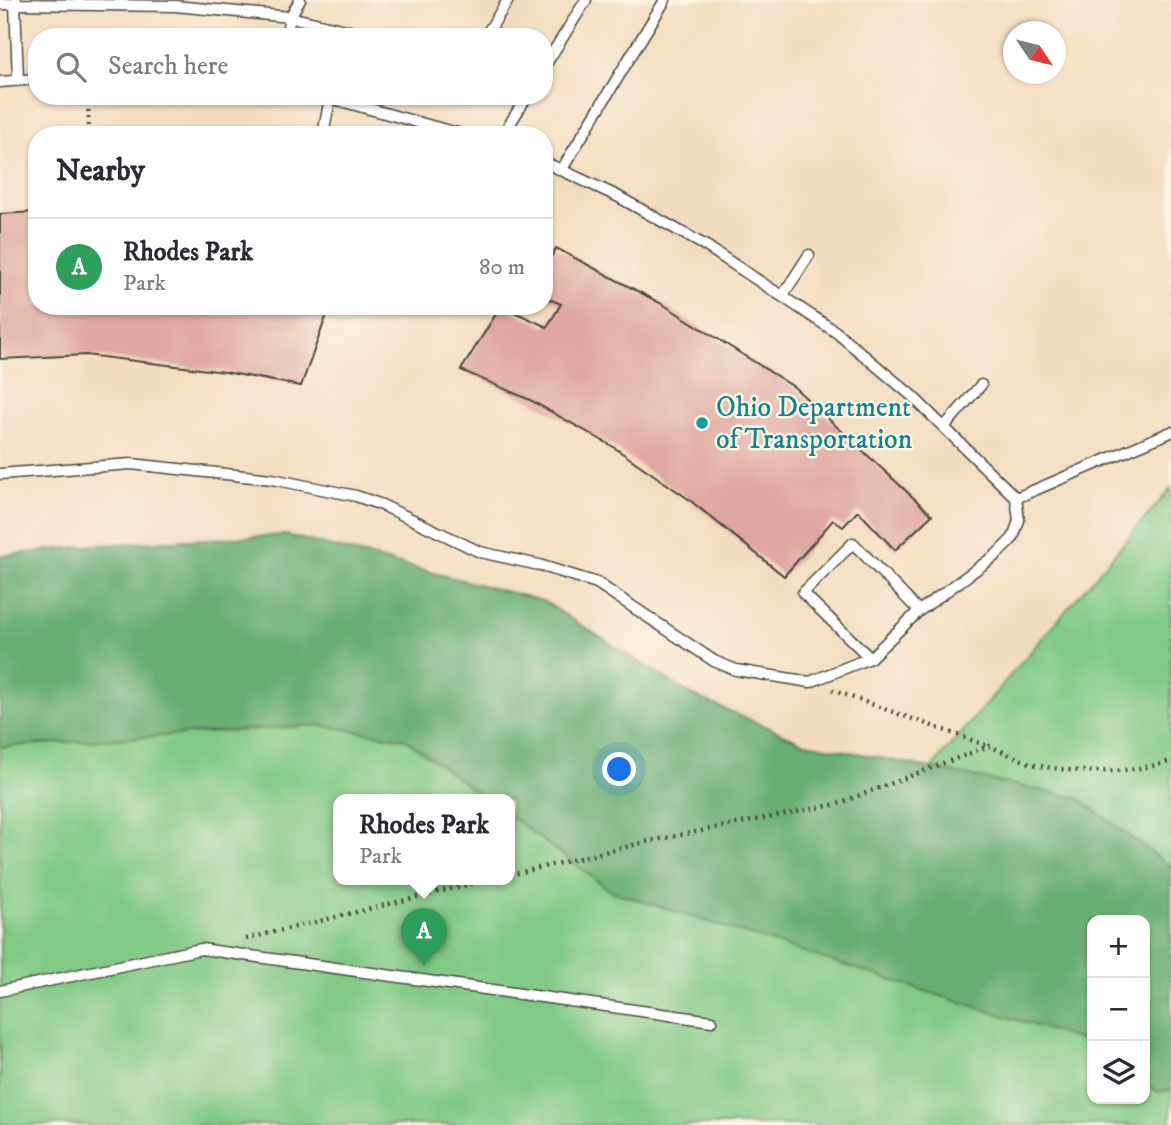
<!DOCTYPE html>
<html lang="en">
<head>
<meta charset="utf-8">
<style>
	:root { --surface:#fff; --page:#f2f2f3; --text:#2b2b33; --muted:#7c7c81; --line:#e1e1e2; --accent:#d1495b }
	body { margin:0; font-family:"IM FELL DW Pica",serif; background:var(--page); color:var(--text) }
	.controls { position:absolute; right:21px; bottom:21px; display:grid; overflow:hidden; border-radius:14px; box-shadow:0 2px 5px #0004 }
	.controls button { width:63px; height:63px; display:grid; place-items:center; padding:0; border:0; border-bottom:2px solid var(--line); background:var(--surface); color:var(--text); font:35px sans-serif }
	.compass { position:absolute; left:1003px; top:21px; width:63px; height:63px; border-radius:50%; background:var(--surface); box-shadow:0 2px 5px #0004; rotate:125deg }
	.you { position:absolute; left:620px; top:770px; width:24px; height:24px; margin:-18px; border:5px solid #fff; border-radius:50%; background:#1a73e8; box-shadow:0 0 0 10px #1a73e833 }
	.badge { display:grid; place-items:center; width:46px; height:46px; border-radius:50%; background:var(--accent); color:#fff; font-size:23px; font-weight:700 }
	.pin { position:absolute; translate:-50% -58px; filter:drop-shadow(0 2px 4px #0008) }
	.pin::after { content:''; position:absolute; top:37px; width:24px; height:21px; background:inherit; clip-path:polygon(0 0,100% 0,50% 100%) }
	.popup { position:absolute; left:333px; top:794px; width:182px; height:91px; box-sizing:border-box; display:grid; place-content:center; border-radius:14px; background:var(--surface); filter:drop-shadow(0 2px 5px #0005); font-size:23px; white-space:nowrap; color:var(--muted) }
	.popup b { font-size:26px; color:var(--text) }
	.popup::after { content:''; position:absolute; left:50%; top:100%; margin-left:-14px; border:14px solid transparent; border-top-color:var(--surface) }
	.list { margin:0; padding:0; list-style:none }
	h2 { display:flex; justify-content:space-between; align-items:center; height:91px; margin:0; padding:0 28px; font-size:30px }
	h2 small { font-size:23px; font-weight:400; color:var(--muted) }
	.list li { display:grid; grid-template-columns:46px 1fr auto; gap:21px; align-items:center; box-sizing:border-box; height:98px; padding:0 28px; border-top:2px solid var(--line) }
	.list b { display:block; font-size:26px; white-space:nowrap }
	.list p { margin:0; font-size:23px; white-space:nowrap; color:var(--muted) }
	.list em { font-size:23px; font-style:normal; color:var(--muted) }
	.icon { flex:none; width:38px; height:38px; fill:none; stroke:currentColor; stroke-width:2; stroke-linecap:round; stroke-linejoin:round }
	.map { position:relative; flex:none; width:1171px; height:1125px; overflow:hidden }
	.search { position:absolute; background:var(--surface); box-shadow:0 2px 5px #0004; left:28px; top:28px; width:525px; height:77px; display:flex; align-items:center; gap:18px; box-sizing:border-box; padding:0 24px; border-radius:28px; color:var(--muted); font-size:26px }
	.panel { position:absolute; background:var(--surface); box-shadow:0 2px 5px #0004; left:28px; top:126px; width:525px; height:189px; border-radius:28px }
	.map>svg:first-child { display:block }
	.green { fill:#81c985; stroke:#567a58; stroke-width:2 }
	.forest { fill:#68ad72; stroke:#4a6c4e; stroke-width:2 }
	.building { fill:#dfa7a0 }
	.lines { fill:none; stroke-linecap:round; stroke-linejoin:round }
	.lane-casing { stroke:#494641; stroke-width:13 }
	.path { stroke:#494641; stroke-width:4.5; stroke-dasharray:2 5; stroke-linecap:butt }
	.lane { stroke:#fff; stroke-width:10 }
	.culture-dot { fill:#0f9aa8; stroke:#fcf5e5; stroke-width:2.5 }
	.labels { text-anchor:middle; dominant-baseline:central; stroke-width:5; stroke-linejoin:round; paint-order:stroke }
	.culture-label { font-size:28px; fill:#0d838f; stroke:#fcf5e5; text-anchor:start }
</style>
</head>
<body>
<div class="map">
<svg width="1171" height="1125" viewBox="0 0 1171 1125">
	<rect width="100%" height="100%" fill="#fcf5e5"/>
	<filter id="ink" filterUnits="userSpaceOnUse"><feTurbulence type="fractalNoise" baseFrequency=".0143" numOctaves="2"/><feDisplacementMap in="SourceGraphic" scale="14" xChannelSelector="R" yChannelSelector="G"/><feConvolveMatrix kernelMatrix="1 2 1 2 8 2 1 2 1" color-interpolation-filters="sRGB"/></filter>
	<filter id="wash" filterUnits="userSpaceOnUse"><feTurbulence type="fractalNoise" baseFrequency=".00686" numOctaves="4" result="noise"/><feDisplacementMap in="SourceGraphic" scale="28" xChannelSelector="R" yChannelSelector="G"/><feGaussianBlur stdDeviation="1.57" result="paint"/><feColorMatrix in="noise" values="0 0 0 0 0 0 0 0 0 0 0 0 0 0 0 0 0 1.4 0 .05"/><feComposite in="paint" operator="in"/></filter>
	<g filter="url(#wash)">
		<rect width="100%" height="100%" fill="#f2dcbd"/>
		<g class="green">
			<polygon points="1171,488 1171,867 1078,798 931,768"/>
			<polygon points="319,725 405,739 487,800 338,800 338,880 510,880 510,816 611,891 1084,1041 1092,1047 1092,1099 1145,1099 1145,1083 1158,1092 1171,1090 1171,1125 0,1125 0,747"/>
		</g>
		<polygon class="forest" points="286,535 543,601 692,695 802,742 1078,798 1171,867 1171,1089 1158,1092 1145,1083 1145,920 1092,920 1092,1047 1083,1041 611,891 510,816 510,800 487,800 405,739 319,725 0,747 0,556 96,545"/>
		<g id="blocks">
			<g class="building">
				<polygon points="37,212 37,306 330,306 301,386 225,372 86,355 0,359 0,214"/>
				<polygon points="556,248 664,305 794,387 932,515 895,550 858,511 843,527 833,520 784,576 687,498 612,446 530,400 461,370 501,306 547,327 561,304 544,297 544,270"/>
				<polygon points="370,306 393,306 389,312"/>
			</g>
		</g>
	</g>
	<g filter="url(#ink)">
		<use href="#blocks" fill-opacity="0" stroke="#494641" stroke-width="2"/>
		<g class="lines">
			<defs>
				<g id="lane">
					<polyline points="16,0 15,4 175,6 290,17 375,37"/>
					<polyline points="0,4 15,4 18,79"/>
					<polyline points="286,37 290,17 300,0"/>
					<polyline points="485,37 508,0"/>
					<polyline points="544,67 586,0"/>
					<polyline points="0,82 37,79"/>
					<polyline points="304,96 330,98 464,135"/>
					<polyline points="323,135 330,98"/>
					<polyline points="503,135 527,96"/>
					<polyline points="544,162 617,196 706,246 836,332 911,395 1016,498 1171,432"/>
					<polyline points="562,169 665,0"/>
					<polyline points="783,295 809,255"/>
					<polyline points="945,426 981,385"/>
					<polyline points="0,474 131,464 272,479 356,496 382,505 480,552 539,565 597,583 714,661 736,670 810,682 870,658"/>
					<polyline points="919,611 853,543 803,593 870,658 919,611 996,555 1013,538 1019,520 1016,498"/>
					<polyline points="0,991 201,949 712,1021"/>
				</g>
			</defs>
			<use href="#lane" class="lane-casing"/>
			<g class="path">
				<polyline points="86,35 86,37"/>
				<polyline points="88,96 89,135"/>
				<polyline points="832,690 988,746"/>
				<path d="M 510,875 L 650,841 L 837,804 L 989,746 C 1007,753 1027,764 1046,767 C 1086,774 1132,773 1171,761"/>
				<polyline points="246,939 487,880"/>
			</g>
			<use href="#lane" class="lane"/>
		</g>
	</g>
	<circle class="culture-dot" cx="702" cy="423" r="7"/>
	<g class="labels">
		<g class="culture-label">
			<text x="716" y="407">Ohio Department<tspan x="716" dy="32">of Transportation</tspan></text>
		</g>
	</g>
</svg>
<div class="controls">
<button>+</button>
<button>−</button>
<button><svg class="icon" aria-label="layers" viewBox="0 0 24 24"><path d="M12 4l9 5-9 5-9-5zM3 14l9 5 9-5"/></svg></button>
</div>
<svg class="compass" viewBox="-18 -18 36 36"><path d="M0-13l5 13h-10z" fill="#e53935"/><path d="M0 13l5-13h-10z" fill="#7c7c81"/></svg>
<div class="you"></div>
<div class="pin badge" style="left:424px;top:966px;background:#2e9e5b">A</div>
<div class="popup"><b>Rhodes Park</b>Park</div>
<div class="search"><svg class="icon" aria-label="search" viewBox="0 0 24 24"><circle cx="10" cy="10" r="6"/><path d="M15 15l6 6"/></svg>Search here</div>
<section class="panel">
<h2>Nearby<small></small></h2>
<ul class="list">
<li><span class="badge" style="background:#2e9e5b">A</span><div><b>Rhodes Park</b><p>Park</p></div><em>80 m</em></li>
</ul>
</section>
</div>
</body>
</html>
